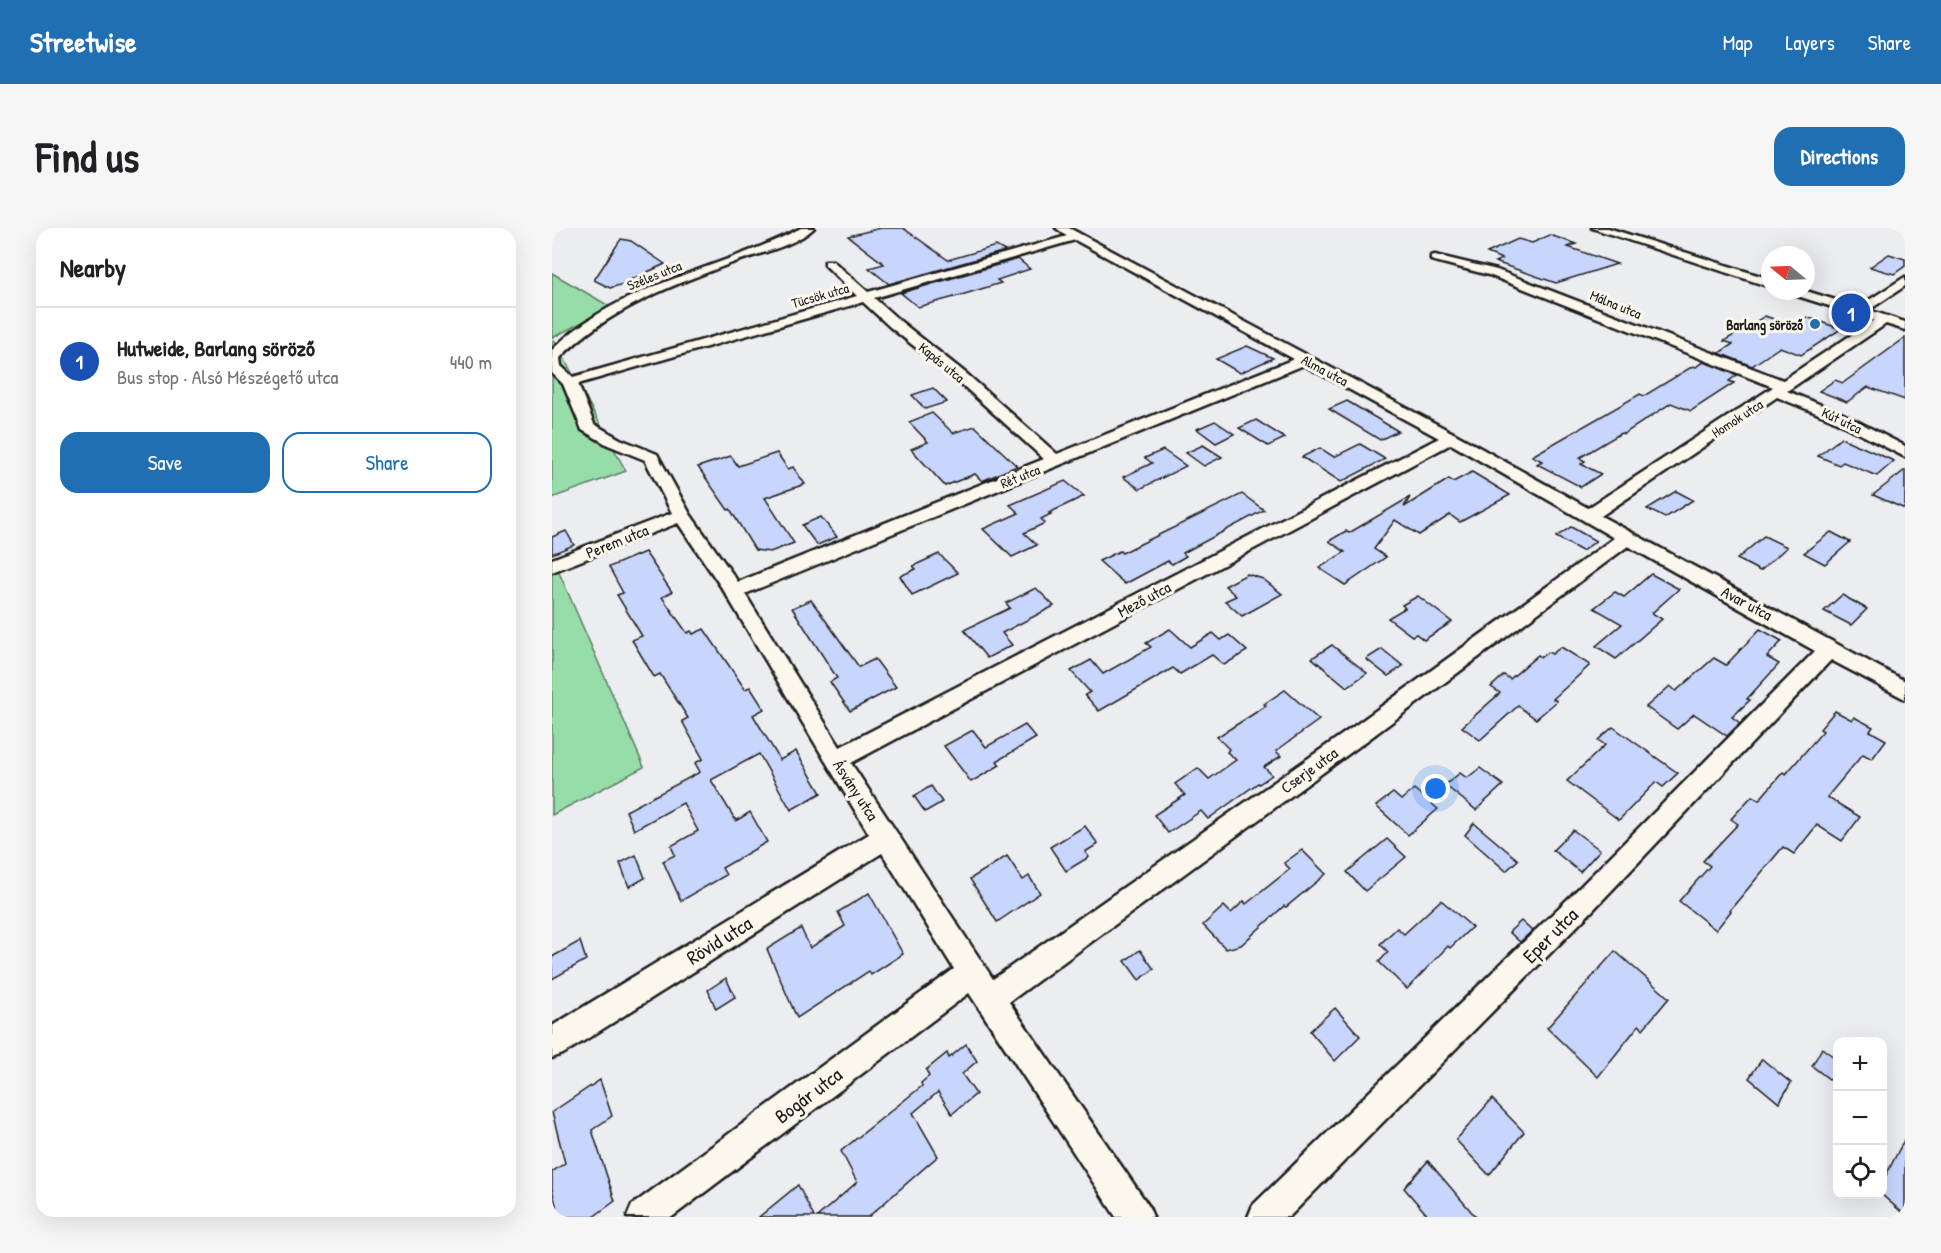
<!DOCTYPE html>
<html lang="en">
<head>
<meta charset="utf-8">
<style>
	:root { --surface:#fff; --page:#f6f6f6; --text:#202124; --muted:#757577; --line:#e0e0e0; --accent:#1f6fb2 }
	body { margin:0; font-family:"Patrick Hand",sans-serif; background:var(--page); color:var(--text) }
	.controls { position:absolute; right:18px; bottom:18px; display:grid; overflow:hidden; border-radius:12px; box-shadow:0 6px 24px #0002 }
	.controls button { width:54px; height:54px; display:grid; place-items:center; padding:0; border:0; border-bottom:2px solid var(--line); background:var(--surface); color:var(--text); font:30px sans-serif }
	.compass { position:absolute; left:1209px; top:18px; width:54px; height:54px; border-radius:50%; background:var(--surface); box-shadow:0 6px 24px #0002; rotate:289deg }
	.you { position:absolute; left:884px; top:561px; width:21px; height:21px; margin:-15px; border:4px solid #fff; border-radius:50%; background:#1a73e8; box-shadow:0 0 0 9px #1a73e833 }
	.badge { display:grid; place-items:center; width:39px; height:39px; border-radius:50%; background:var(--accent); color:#fff; font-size:20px; font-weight:700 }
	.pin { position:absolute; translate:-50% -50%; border:3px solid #fff; box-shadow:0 2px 6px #0006 }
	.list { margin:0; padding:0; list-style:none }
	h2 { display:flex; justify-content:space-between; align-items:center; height:78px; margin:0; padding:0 24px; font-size:26px }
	h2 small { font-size:20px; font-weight:400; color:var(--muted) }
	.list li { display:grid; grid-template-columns:39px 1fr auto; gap:18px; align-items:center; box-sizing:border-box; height:108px; padding:0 24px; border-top:2px solid var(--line) }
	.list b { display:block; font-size:22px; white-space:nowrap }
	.list p { margin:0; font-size:20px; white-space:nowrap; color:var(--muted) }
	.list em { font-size:20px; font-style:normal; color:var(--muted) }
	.actions { display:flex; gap:12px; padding:18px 24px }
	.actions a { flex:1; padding:14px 0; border:2px solid var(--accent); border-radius:18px; text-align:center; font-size:21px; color:var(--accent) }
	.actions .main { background:var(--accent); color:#fff }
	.icon { flex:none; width:33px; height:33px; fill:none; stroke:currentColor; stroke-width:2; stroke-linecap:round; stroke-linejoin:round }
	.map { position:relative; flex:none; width:1353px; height:989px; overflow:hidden; border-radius:18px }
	header { display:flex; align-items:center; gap:36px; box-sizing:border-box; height:84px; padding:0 30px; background:var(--accent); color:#fff }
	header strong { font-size:28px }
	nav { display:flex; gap:33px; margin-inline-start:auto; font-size:21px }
	.intro { display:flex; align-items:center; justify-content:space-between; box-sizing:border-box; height:144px; padding:0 36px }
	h1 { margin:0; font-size:42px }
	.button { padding:15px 27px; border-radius:18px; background:var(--accent); color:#fff; font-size:21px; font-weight:700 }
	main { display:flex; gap:36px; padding:0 36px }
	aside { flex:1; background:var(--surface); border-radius:18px; box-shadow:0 6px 24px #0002 }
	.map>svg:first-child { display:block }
	.green { fill:#97dda9; stroke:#5a7c62; stroke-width:1.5 }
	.building { fill:#c8d5fc; stroke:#1c1c1c; stroke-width:1.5 }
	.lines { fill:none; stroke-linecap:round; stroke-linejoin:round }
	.minor-casing { stroke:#1c1c1c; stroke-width:5 }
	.minor { fill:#fbf7ec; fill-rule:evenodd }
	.poi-dot { fill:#1f6fb2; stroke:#fbf7ec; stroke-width:2 }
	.labels { text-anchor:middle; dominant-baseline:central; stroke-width:6; stroke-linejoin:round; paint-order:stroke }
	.far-street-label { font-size:14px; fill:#1c1c1c; stroke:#fbf7ec }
	.far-poi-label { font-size:14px; font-weight:bold; fill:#1c1c1c; stroke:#fbf7ec; text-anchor:end }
	.street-label { font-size:16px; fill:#1c1c1c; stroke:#fbf7ec }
	.near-street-label { font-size:20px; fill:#1c1c1c; stroke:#fbf7ec }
</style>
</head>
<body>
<header>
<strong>Streetwise</strong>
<nav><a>Map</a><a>Layers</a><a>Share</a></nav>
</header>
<div class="intro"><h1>Find us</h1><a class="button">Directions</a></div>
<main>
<aside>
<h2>Nearby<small></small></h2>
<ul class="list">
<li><span class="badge" style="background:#1a4fb4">1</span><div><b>Hutweide, Barlang söröző</b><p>Bus stop · Alsó Mészégető utca</p></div><em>440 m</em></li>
</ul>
<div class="actions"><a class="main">Save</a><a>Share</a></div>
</aside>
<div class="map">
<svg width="1353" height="989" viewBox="0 0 1353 989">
	<rect width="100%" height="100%" fill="#ecedf1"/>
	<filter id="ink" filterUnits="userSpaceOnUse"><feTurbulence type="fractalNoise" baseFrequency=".0167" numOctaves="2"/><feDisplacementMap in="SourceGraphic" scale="12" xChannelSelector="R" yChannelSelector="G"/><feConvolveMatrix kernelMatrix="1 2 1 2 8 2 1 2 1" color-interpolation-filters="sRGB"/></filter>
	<g filter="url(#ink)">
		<g class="green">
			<polygon points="0,45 59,79 0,110"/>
			<polygon points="2,112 74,243 0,270 0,113"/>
			<polygon points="6,342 92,539 0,587 0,345"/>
		</g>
		<g class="building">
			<polygon points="329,0 351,0 396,32 444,18 453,23 337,56 317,40 332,36 296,8"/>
			<polygon points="998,7 1024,16 1016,19 1065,36 1004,55 943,34 950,31 935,25 966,11 980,15"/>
			<polygon points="69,11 79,13 113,36 78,52 81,53 58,60 42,52"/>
			<polygon points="1337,26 1353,31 1353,38 1342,46 1318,39"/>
			<polygon points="466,31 478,41 445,52 449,55 406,68 366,79 349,65"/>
			<polygon points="1213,88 1241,98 1255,89 1289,101 1249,127 1228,119 1200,138 1167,125 1181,116 1172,113"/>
			<polygon points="1353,110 1353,172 1316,159 1295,174 1267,163 1283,152 1291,155"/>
			<polygon points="695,118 721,130 688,145 664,131"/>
			<polygon points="1152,134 1185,147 1177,153 1182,155 1139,183 1119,175 1072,206 1069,205 1027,230 1033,233 1029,236 1049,246 1029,259 985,236 990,233 980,228 1088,166 1092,168 1141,138 1144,139"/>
			<polygon points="381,160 395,174 373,181 360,167"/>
			<polygon points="795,173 846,203 828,212 777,181"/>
			<polygon points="380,185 401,205 423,198 465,238 430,253 423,246 393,258 359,221 376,214 357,194"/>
			<polygon points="704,192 733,210 716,218 687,200"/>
			<polygon points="663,193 682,206 664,215 645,201"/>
			<polygon points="1289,210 1310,219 1342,233 1325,248 1291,234 1287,237 1266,228"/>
			<polygon points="808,216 833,231 789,254 750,229 768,220 782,229"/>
			<polygon points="651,217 670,229 652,238 634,225"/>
			<polygon points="611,222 634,238 588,261 571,249 600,235 593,230"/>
			<polygon points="225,225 236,241 241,239 253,256 213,270 242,315 218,324 203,322 178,281 176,282 146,239 179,228 186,238"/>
			<polygon points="1353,242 1353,281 1321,267"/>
			<polygon points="920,244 958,267 908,294 898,287 867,307 843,292 822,321 834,329 793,357 767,340 793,324 777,313 794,303 797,305 858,269 852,279 897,251 901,254"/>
			<polygon points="513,253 532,268 497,285 499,286 489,291 493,295 472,305 485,317 460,329 431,301 467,285 458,277"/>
			<polygon points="1124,263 1141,272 1113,290 1095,281"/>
			<polygon points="690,266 712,282 631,325 634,328 620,336 616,333 573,356 547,333 568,323 570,325"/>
			<polygon points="269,289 285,309 265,317 250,297"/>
			<polygon points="1019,299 1044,313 1030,323 1004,309"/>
			<polygon points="14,303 22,317 0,326 0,309"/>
			<polygon points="1279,304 1298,314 1273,336 1252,325"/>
			<polygon points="1212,308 1235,319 1208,343 1185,331"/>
			<polygon points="93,324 120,364 110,369 135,405 139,403 141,406 152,401 193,461 198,459 212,481 201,487 228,532 244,523 269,565 239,582 207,526 159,552 184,593 198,584 215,614 170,640 174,647 129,673 111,633 123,627 119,618 146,603 131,575 82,602 74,583 148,544 143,535 151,531 130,493 136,490 108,446 102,449 80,412 90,408 65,367 71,365 57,339"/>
			<polygon points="387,326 406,345 360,367 348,348 364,341 361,338"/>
			<polygon points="695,346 711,351 730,366 690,388 673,373 684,368 673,358"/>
			<polygon points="1099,346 1127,361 1100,385 1110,391 1064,431 1044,418 1070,396 1042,380 1063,364 1072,369"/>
			<polygon points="484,360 502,378 450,405 460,417 435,430 412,402 458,380 454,375"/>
			<polygon points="1290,367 1315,381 1299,397 1272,383"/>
			<polygon points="866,368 900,394 872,412 864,406 860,408 836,390 853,380 850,377"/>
			<polygon points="259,372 307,439 323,431 344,459 298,483 278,454 285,450 240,380"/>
			<polygon points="618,401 638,419 661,405 669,412 677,407 695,423 672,437 660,427 628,446 621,440 547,483 533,467 538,464 519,443 539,432 551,446 599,419 594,415"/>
			<polygon points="1208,401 1230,413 1215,429 1227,436 1195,471 1198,472 1180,489 1188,495 1175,508 1142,486 1125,501 1094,479 1118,458 1124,463 1162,430 1174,437"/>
			<polygon points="780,417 815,445 795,459 760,430"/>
			<polygon points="1009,419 1038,437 1001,471 1005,473 984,491 966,478 928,512 910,499 948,465 939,459 952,447 958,451 986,427 989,429 996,424 1000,426"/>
			<polygon points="830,421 851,438 836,448 814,431"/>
			<polygon points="733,462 767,492 724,523 729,528 712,539 720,547 707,556 706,555 656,591 649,583 616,605 602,587 633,567 623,556 646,540 657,551 684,532 675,524 677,521 665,509 714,478 712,476"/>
			<polygon points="1283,483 1300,492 1302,489 1321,499 1318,503 1334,512 1320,531 1311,526 1275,569 1308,589 1290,613 1265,597 1242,626 1231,619 1178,682 1179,683 1164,702 1127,673 1158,638 1151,633 1186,596 1179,591 1200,568 1207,572 1231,544 1234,546 1271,503 1268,501"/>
			<polygon points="473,497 484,510 445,533 448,537 419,554 392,518 421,502 434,519"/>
			<polygon points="1061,499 1126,545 1111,559 1104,554 1067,592 1015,553 1053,517 1046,512"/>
			<polygon points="928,540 951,557 924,582 893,557 908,545 915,550"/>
			<polygon points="379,558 390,574 373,584 362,568"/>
			<polygon points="862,561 886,581 856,607 824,578 841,565 849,572"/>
			<polygon points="922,595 966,632 954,643 913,607"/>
			<polygon points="533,598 546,616 533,624 537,629 514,643 498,619"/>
			<polygon points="1021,602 1048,622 1028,644 1001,622"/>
			<polygon points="835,611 854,629 813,663 795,644"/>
			<polygon points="750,622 774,646 734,679 732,678 689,717 674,721 651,697 672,678 679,685 692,673 694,676 738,641 732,635"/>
			<polygon points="84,627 93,650 77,659 68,635"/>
			<polygon points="455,628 471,652 477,648 488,665 445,694 418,651"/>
			<polygon points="317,665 351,726 319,747 317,743 245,790 215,721 249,700 258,720 293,698 286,684"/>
			<polygon points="889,672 920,699 898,720 896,718 855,761 827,734 836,724 828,716 845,700 852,706"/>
			<polygon points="969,693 980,703 968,714 957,704"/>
			<polygon points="28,713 34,732 0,751 0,729"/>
			<polygon points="588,722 602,741 587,752 573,733"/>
			<polygon points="1063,723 1117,770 1091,801 1087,797 1046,849 995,800"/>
			<polygon points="174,750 183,769 164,781 156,762"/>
			<polygon points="783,780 808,808 783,833 758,803"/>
			<polygon points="414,816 425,833 410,846 424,866 400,886 386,864 361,885 386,928 316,989 265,989 305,954 289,923 370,858 369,855 377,848 374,842 395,825 397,830"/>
			<polygon points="1270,820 1286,832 1286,858 1260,838"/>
			<polygon points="1210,831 1239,855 1227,875 1197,850"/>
			<polygon points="48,852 60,888 40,902 63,973 41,989 7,989 0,961 0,944 13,935 0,884"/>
			<polygon points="940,871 972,904 937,947 904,912"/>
			<polygon points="1353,910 1353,987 1329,966 1330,966 1330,955"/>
			<polygon points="876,933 924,989 877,989 852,960"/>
			<polygon points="246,957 262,989 207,989"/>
		</g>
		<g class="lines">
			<defs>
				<g id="minor">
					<path d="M 249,0 L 262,0 C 243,18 208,25 183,34 C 121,57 55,81 8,130 L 9,138 L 21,149 L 305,68 L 273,37 L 273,33 L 281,33 L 316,64 L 515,8 L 504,0 L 517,0 L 905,207 L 1036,280 L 1221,159 L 937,47 L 879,32 L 879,28 L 883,27 L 945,42 L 1231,152 L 1322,92 L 1239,66 L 1237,63 L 1254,63 L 1306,79 L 1353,49 L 1353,58 L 1317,82 L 1353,94 L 1353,102 L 1334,96 L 1235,163 L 1289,185 L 1353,218 L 1353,229 L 1279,191 L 1225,169 L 1049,288 L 1353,453 L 1353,471 L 1279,432 L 1041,682 L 737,989 L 696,989 L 701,977 L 1023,664 L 1263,423 L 1076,318 L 817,511 L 457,774 L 596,977 L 601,989 L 564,989 L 417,765 L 120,989 L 75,989 L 80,977 L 402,741 L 330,625 L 11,826 L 0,830 L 0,798 L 317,606 L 174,366 L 126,295 L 0,344 L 0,331 L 120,285 L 93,232 L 56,217 L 30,202 L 11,156 L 0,145 L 0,122 C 68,54 167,43 249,0 ZM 523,12 L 742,131 L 505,226 L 416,147 L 348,93 L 322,70 ZM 311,74 L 338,99 L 406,153 L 492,231 L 186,354 L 138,286 L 105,226 L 68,211 L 42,196 L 26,156 ZM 752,137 L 887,210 L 288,519 L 193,366 ZM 899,216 L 1062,310 L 801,499 L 441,751 L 299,535 Z"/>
					<polygon points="1040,0 1056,0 1218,51 1218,59"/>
				</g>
			</defs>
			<use href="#minor" class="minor-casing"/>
			<use href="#minor" class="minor"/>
		</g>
	</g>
	<circle class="poi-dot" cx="1263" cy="96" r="6"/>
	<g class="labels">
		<g class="far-street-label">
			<text transform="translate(102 47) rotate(-22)">Széles utca</text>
			<text transform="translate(268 67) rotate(-16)">Tücsök utca</text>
			<text transform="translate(1064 76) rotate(22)">Málna utca</text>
			<text transform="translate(390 134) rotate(39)">Kapás utca</text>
			<text transform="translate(773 142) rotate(28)">Alma utca</text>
			<text transform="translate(1185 190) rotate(-33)">Homok utca</text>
			<text transform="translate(1290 192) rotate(26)">Kút utca</text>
			<text transform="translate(468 248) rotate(-22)">Rét utca</text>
		</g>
		<g class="far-poi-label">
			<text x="1251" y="96">Barlang söröző</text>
		</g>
		<g class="street-label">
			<text transform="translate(65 313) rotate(-22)">Perem utca</text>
			<text transform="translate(592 371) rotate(-28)">Mező utca</text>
			<text transform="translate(1195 375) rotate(28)">Avar utca</text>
			<text transform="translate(757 542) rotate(-36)">Cserje utca</text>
			<text transform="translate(304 562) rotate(57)">Ásvány utca</text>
		</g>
		<g class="near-street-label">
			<text transform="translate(998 707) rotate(-45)">Eper utca</text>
			<text transform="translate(167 712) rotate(-32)">Rövid utca</text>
			<text transform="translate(256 867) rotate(-37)">Bogár utca</text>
		</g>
	</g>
</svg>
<div class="controls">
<button>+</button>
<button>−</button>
<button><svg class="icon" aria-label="locate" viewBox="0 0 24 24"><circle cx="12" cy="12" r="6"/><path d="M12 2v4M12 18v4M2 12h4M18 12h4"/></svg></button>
</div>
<svg class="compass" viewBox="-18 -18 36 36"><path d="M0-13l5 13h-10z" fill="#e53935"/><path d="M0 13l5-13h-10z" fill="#757577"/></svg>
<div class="you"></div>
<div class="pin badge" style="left:1299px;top:85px;background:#1a4fb4">1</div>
</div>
</main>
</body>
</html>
